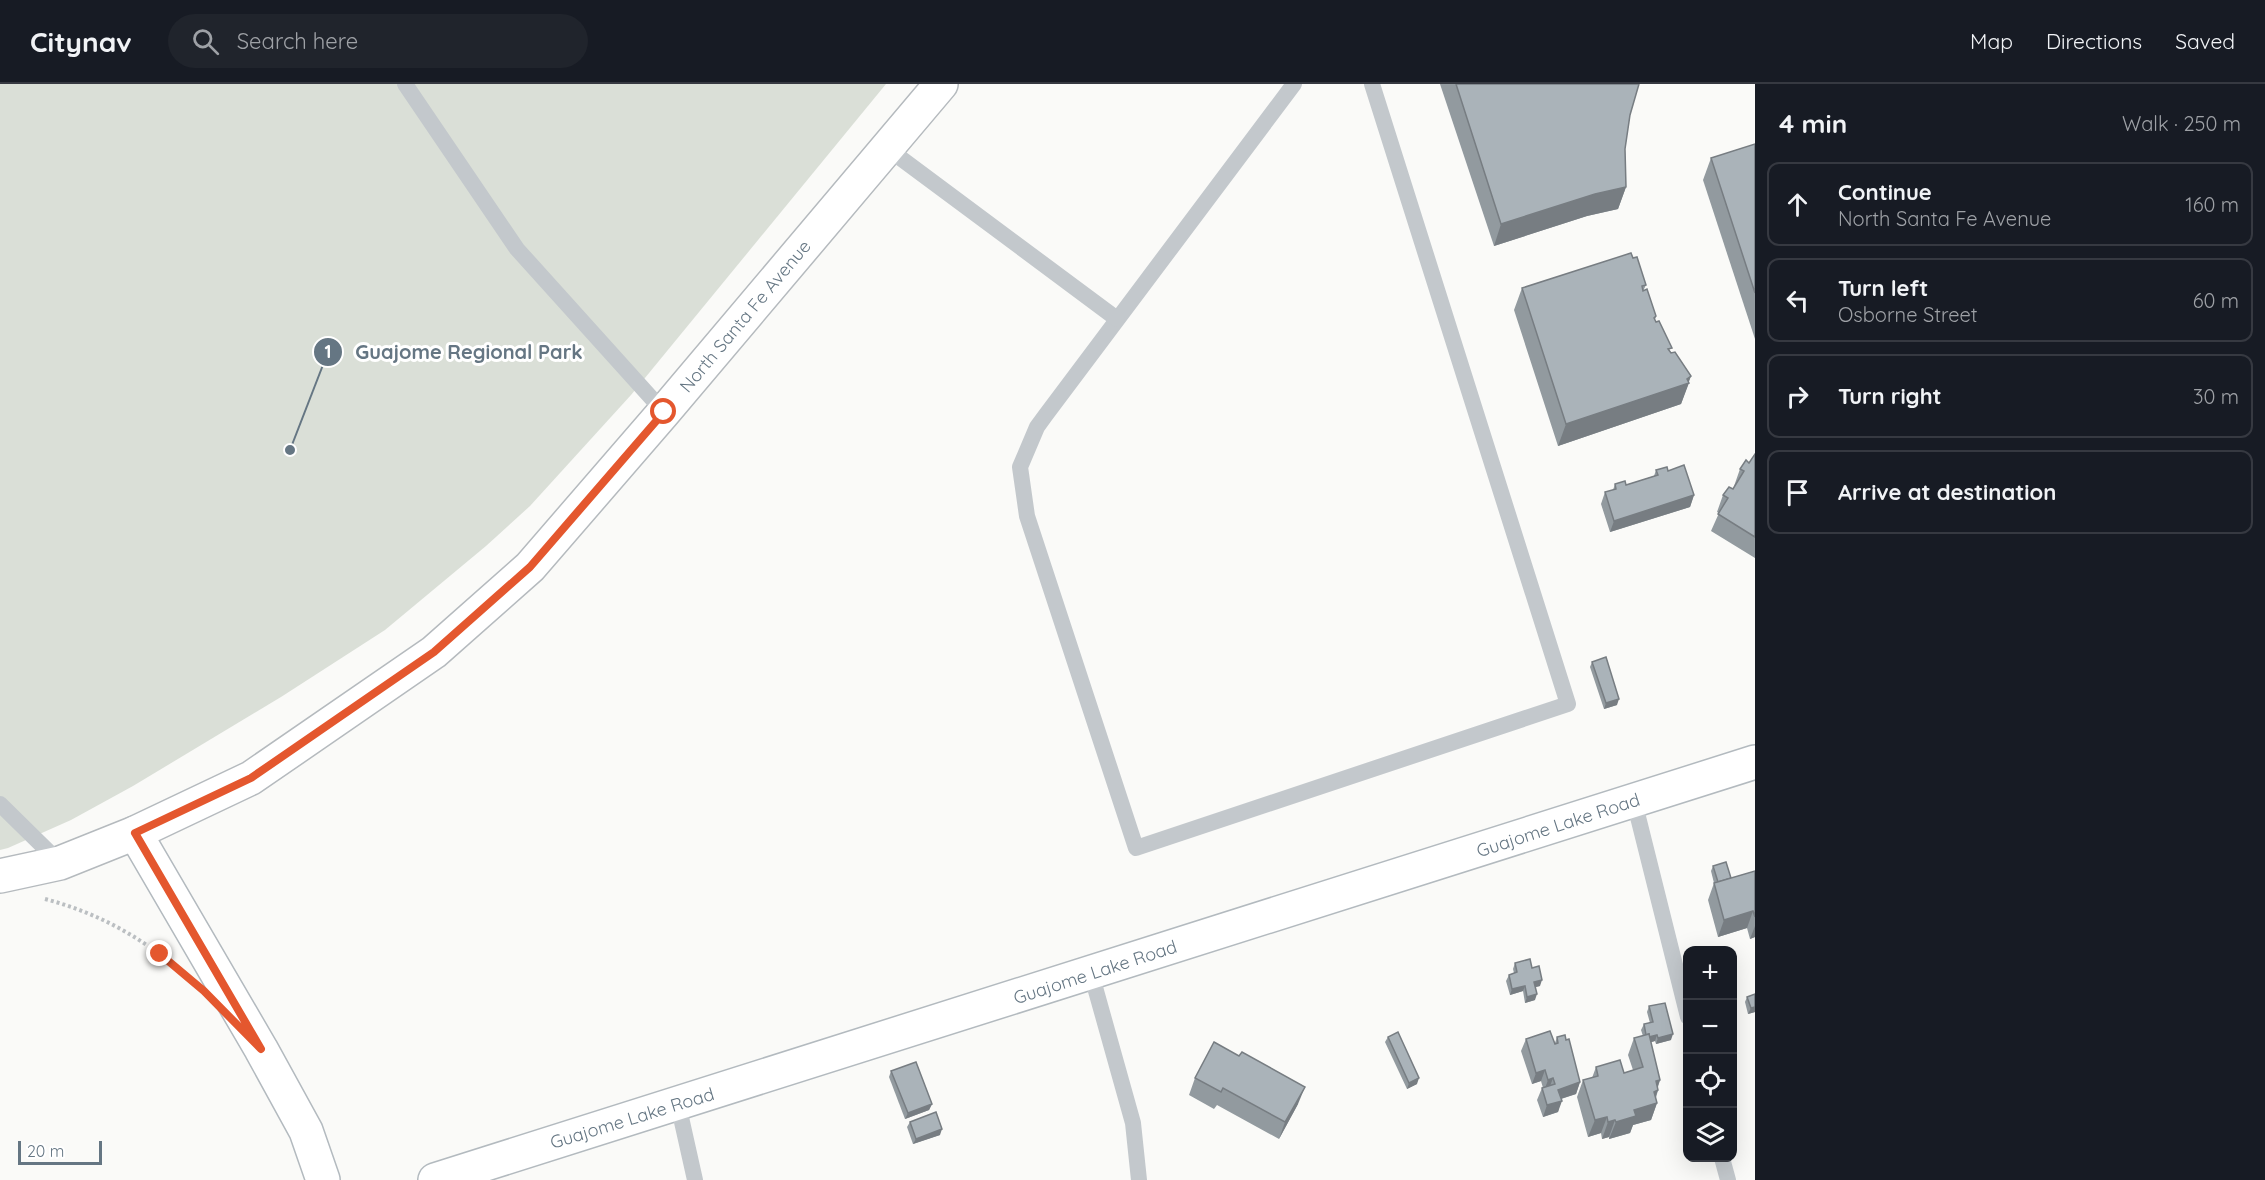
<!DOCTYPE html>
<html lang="en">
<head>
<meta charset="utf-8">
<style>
	:root { --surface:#171b24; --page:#20242c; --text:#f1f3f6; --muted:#9ea1a6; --line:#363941 }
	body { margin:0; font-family:Quicksand,sans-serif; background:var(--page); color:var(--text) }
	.controls { position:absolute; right:18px; bottom:18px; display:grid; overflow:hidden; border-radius:12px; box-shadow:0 6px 24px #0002 }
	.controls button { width:54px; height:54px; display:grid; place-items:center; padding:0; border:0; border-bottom:2px solid var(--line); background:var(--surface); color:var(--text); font:30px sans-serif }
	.scale { position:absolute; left:18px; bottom:15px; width:84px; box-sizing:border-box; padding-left:6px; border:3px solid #657683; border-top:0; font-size:16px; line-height:21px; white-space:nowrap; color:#657683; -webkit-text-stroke:4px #fff; paint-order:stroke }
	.stop { position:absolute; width:18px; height:18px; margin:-14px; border:4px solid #e4572e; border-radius:50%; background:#fff }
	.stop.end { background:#e4572e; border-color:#fff; box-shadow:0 2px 6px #0008 }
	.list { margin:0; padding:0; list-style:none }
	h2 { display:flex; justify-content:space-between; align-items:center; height:78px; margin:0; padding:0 24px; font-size:26px }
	h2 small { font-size:20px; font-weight:400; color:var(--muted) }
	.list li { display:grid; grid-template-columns:39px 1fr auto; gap:18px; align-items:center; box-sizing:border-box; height:84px; margin:0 12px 12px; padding:0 12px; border:2px solid var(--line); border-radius:12px }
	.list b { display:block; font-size:22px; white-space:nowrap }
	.list p { margin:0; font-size:20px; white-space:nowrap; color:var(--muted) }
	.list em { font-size:20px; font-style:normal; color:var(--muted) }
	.icon { flex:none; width:33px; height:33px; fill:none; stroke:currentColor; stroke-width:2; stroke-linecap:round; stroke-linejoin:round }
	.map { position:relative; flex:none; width:1755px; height:1096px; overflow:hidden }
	header { display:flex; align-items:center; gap:36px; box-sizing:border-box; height:84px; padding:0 30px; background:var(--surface); border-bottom:2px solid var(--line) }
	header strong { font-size:28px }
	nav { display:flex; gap:33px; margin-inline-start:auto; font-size:21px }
	.search { width:420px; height:54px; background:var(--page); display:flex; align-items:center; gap:15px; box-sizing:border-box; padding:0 21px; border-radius:33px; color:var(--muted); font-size:22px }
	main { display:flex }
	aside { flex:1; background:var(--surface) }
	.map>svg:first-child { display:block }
	.green { fill:#dadfd7 }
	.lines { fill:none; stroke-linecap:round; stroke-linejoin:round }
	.secondary-casing { stroke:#b3babf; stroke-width:36 }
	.primary-casing { stroke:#b5babe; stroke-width:36 }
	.path { stroke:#bbbfc2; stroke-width:4; stroke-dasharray:3 3; stroke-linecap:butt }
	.lane { stroke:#c3c8cc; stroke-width:16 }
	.secondary { stroke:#fff; stroke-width:33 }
	.primary { stroke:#fff; stroke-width:33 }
	.wall { fill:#929a9f }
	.shaded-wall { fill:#777d82 }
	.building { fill:#aab3b9; stroke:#777d82; stroke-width:1.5 }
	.route { stroke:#e4572e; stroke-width:8 }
	.labels { text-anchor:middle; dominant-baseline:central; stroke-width:6; stroke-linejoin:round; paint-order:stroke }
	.street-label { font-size:18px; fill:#657683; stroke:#fff }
	.leader { fill:none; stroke:#657683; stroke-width:2 }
	.callout-dot { fill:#657683; stroke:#fff; stroke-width:2 }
	.mark-label { font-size:18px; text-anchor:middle; font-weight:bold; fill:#fff }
	.callout-label { font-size:20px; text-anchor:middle; font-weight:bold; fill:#657683; stroke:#fff; stroke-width:6; stroke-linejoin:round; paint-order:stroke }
</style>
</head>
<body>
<header>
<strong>Citynav</strong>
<div class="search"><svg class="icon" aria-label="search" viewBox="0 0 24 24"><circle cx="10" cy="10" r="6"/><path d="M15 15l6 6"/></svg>Search here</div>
<nav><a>Map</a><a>Directions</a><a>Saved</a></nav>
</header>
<main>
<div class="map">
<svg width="1755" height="1096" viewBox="0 0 1755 1096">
	<rect width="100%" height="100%" fill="#fafaf8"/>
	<polygon class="green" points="0,0 886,0 631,311 530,422 486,462 385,546 281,613 133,702 71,736 8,764 0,766"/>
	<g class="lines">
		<defs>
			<g id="secondary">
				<polyline points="135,749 261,965 306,1047 323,1096"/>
				<polyline points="435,1096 1755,678"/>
			</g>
			<polyline id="primary" points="0,792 60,779 135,749 251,694 434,568 530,483 664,328 941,0"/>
		</defs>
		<use href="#secondary" class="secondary-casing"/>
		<use href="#primary" class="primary-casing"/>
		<path class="path" d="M 45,815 C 94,828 137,850 175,883"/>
		<g class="lane">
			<polyline points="405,0 517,165 664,328"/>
			<polyline points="1294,0 1045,332 1037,343 1020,383 1027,432 1136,764 1568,620 1372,0"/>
			<polyline points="887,64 1117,235"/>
			<polyline points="1634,717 1688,933"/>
			<polyline points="0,720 60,779"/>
			<polyline points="1091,889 1133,1039 1139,1096"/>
			<polyline points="678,1020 695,1096"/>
			<polyline points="1722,1074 1728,1096"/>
		</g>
		<use href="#secondary" class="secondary"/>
		<use href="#primary" class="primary"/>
	</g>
	<g class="wall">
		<polygon points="1440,0 1639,0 1630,31 1625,65 1626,103 1618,125 1587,132 1494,162"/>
		<polygon points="1755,60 1755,255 1703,96 1711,74"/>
		<polygon points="1646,201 1643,207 1656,232 1655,236 1671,269 1691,292 1681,320 1558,362 1514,226 1522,204"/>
		<polygon points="1755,370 1755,474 1711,447 1719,429 1717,428 1723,411 1733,405 1740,385 1749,379"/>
		<polygon points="1656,386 1668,387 1694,411 1690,423 1610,448 1601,420 1605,408 1613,406 1615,400 1626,401 1654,392"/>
		<polygon points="1592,578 1617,621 1604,625 1590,583"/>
		<polygon points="1713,782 1731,794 1755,787 1755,853 1750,855 1747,844 1718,853 1708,816 1714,799 1711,787"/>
		<polygon points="1515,879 1532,884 1540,902 1535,903 1535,916 1525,919 1523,907 1510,911 1506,897 1509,891 1514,889 1513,885"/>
		<polygon points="1755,910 1755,928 1748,930 1745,918 1747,913"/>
		<polygon points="1649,922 1671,956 1656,960 1655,957 1651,958 1660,996 1658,1003 1658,1006 1656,1014 1657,1019 1651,1036 1633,1041 1630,1049 1609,1055 1609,1053 1602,1055 1601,1049 1588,1053 1577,1013 1583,996 1592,994 1596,983 1624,989 1633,986 1628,971 1634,954 1643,952 1641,946 1644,940 1650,939 1647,928"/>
		<polygon points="1388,953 1417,1000 1407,1005 1385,958"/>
		<polygon points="1557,953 1580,998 1576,1010 1561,1015 1558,1028 1543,1033 1537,1016 1542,1004 1543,1004 1541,997 1532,1000 1521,967 1526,955 1555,959"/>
		<polygon points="891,987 932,1020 929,1026 905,1035 889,993"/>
		<polygon points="1195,994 1298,1020 1279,1055 1217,1021 1214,1025 1189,1011"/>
		<polygon points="910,1038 940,1051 913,1060 907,1043"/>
	</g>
	<g class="shaded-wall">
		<polygon points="1626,103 1618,125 1587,132 1494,162 1501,140 1595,110"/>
		<polygon points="1691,292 1688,299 1689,299 1681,320 1558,362 1566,340 1687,295"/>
		<polygon points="1694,411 1690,423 1610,448 1614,437"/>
		<polygon points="1619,615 1617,621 1604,625 1606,619"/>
		<polygon points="1753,827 1747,844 1718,853 1724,836"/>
		<polygon points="1755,842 1755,853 1750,855"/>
		<polygon points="1542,896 1540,902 1532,904 1534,898"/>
		<polygon points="1525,902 1523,907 1510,911 1512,905"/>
		<polygon points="1537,910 1535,916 1525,919 1527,913"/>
		<polygon points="1755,923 1755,928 1748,930 1751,924"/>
		<polygon points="1673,950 1671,956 1656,960 1658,954"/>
		<polygon points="1657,951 1655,957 1645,960 1647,954"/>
		<polygon points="1545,986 1541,997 1532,1000 1536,989"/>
		<polygon points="1419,994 1417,1000 1407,1005 1409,999"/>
		<polygon points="1553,994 1549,1005 1544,1007 1548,996"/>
		<polygon points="1660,996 1656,1007 1658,1006 1653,1020 1657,1019 1651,1036 1633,1041 1630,1049 1609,1055 1616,1038 1634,1026 1656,997"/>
		<polygon points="1580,998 1576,1010 1554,1017 1558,1006"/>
		<polygon points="1305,1003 1298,1020 1279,1055 1285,1038"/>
		<polygon points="1562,1017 1558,1028 1543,1033 1547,1021"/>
		<polygon points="932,1020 929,1026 905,1035 908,1029"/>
		<polygon points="1607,1033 1601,1049 1588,1053 1595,1036"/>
		<polygon points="1615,1036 1609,1053 1602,1055 1608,1038"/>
		<polygon points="942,1045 940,1051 913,1060 916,1055"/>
	</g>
	<g class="building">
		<polygon points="1456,0 1639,0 1630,31 1625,65 1626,103 1595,110 1501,140"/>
		<polygon points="1755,60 1755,209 1711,74"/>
		<polygon points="1631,169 1633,174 1637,173 1646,201 1642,202 1643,207 1647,205 1656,232 1654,234 1656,238 1659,237 1672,264 1668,265 1671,269 1675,268 1691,292 1687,295 1689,299 1566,340 1522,204"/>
		<polygon points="1755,370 1755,453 1718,430 1728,414 1723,411 1729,403 1733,405 1744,387 1740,385 1746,376 1749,379"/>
		<polygon points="1684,381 1694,411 1614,437 1605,408 1616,405 1615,400 1625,397 1626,401 1658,391 1656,386 1667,383 1668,387"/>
		<polygon points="1606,573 1619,615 1606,619 1592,578"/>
		<polygon points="1726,778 1731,794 1718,798 1713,782"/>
		<polygon points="1755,787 1755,833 1753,827 1724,836 1714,799"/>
		<polygon points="1530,875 1532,884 1539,882 1542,896 1534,898 1537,910 1527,913 1525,902 1512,905 1509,891 1517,888 1515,879"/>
		<polygon points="1755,910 1755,923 1751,924 1747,913"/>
		<polygon points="1665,919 1673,950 1658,954 1657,951 1649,953 1649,950 1646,951 1644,940 1653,938 1649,922"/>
		<polygon points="1550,947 1555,960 1558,959 1557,953 1565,951 1566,956 1569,955 1580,998 1558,1006 1562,1017 1547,1021 1542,1004 1555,1000 1553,994 1548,996 1545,986 1536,989 1526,955"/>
		<polygon points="1398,948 1419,994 1409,999 1388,953"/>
		<polygon points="1649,950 1660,996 1656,997 1658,1006 1654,1008 1657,1019 1634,1026 1636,1032 1616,1038 1615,1036 1608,1038 1607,1033 1595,1036 1583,996 1598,992 1596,983 1620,976 1624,989 1643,983 1634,954"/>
		<polygon points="1214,958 1239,972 1242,968 1305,1003 1285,1038 1223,1004 1221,1008 1195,994"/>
		<polygon points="916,978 932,1020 908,1029 891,987"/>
		<polygon points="936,1028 942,1045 916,1055 910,1038"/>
	</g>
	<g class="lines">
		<polyline class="route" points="160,870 204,907 261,965 135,749 251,694 434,568 530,483 664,328"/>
	</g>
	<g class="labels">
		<g class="street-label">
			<text transform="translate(745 232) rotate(-50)">North Santa Fe Avenue</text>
			<text transform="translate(1558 741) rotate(-18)">Guajome Lake Road</text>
			<text transform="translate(1095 888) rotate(-18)">Guajome Lake Road</text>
			<text transform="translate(632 1034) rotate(-17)">Guajome Lake Road</text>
		</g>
	</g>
	<path class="leader" d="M290 366L328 268"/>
	<g class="callout-dot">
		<circle cx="290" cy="366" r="6"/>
		<circle cx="328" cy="268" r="15"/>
	</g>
	<g class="mark-label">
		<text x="328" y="274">1</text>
	</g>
	<g class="callout-label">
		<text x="469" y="275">Guajome Regional Park</text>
	</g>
</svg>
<div class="controls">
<button>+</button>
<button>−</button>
<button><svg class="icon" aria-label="locate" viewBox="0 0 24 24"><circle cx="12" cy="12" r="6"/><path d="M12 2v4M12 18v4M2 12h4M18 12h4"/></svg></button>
<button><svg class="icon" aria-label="layers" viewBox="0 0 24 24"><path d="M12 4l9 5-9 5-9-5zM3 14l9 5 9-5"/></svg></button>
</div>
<div class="scale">20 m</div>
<div class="stop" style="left:664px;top:328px"></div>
<div class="stop end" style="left:160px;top:870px"></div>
</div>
<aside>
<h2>4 min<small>Walk · 250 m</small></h2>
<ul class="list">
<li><svg class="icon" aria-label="ahead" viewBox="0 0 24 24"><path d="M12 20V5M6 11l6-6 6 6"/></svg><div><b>Continue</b><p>North Santa Fe Avenue</p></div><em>160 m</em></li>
<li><svg class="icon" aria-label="left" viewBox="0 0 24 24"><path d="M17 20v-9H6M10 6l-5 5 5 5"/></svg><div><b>Turn left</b><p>Osborne Street</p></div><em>60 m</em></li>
<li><svg class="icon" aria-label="right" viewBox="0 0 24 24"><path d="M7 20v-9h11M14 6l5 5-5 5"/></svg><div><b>Turn right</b></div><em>30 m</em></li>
<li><svg class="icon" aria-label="arrive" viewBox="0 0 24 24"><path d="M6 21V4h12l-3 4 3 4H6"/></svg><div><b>Arrive at destination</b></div></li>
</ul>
</aside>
</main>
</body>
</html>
